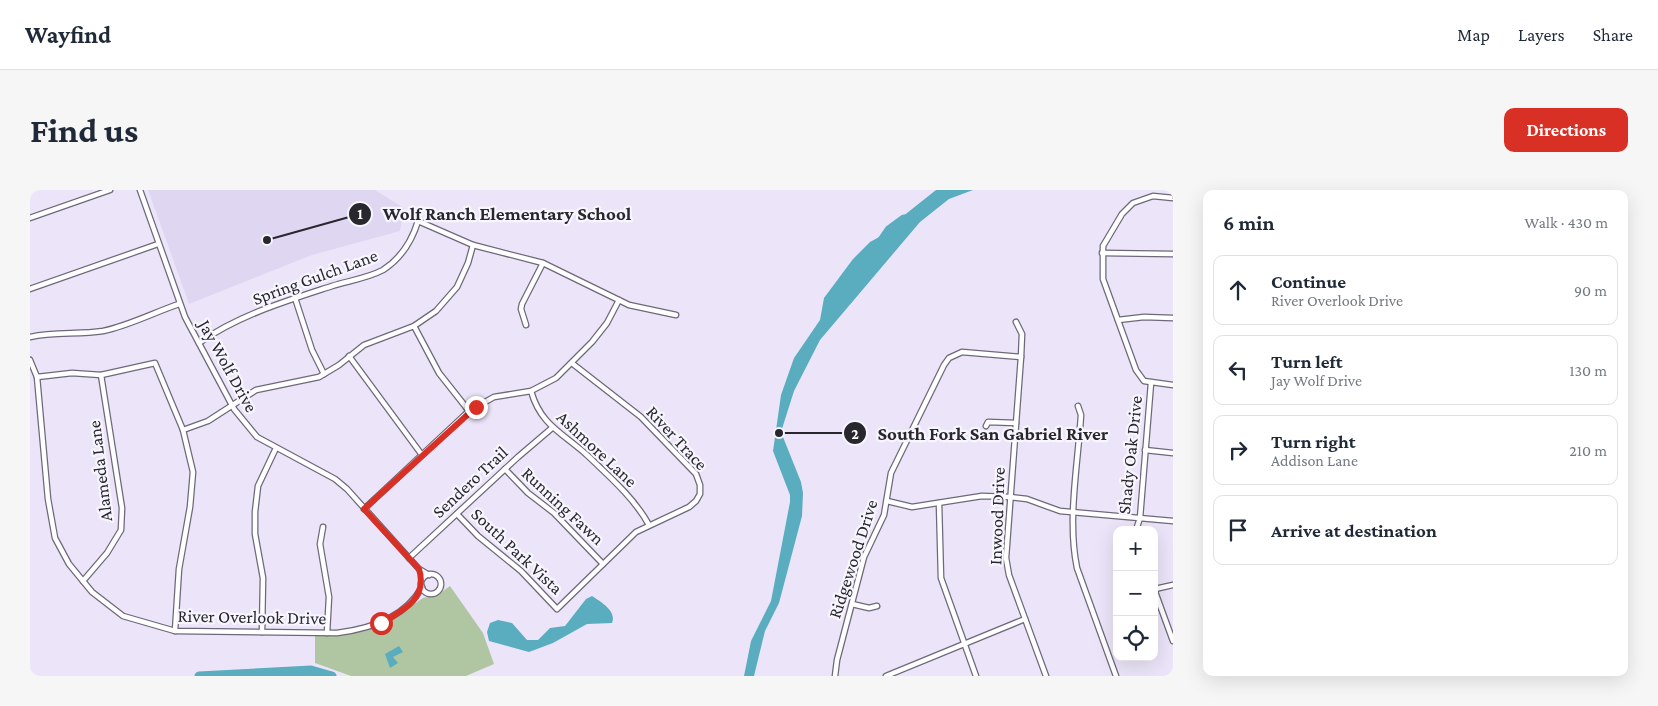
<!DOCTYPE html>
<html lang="en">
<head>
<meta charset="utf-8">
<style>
	:root { --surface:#fff; --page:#f6f6f7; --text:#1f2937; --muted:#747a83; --line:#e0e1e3; --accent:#d93025 }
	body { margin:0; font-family:"Crimson Pro",serif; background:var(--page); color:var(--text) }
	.controls { position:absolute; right:15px; bottom:15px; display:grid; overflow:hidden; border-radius:10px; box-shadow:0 5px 20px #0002 }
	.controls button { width:45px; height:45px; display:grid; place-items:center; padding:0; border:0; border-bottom:1px solid var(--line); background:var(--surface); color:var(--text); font:25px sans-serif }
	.stop { position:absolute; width:15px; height:15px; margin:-11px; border:4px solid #d93025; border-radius:50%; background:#fff }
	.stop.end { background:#d93025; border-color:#fff; box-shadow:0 1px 5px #0008 }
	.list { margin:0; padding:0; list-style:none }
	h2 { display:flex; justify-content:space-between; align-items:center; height:65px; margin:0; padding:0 20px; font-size:21px }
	h2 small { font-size:16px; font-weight:400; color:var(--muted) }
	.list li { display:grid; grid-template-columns:32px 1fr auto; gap:15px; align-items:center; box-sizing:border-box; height:70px; margin:0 10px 10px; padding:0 10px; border:1px solid var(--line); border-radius:10px }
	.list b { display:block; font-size:19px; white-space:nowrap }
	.list p { margin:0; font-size:16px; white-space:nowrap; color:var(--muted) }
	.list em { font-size:16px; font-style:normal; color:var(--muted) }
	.icon { flex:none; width:28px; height:28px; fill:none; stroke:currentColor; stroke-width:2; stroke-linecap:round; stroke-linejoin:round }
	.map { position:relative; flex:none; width:1143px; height:486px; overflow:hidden; border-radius:10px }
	header { display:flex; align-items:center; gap:30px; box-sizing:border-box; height:70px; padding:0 25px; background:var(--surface); border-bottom:1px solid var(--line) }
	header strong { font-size:24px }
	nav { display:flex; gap:28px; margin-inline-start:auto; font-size:18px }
	.intro { display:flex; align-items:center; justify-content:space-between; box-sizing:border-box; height:120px; padding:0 30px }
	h1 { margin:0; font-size:35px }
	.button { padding:12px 22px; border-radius:10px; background:var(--accent); color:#fff; font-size:18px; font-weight:700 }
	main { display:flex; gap:30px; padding:0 30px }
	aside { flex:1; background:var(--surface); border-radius:10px; box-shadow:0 5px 20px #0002 }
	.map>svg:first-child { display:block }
	.built { fill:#dfd7f1 }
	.green { fill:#b0c6a2 }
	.water { fill:#59adbf }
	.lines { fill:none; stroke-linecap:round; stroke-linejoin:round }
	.river { stroke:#59adbf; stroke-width:9 }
	.minor-casing { stroke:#6e6879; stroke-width:7 }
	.minor { stroke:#fff; stroke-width:4.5 }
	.route { stroke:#d93025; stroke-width:6 }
	.labels { text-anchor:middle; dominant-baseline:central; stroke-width:4.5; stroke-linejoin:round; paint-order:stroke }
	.street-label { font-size:18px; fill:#29272e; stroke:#f7f5fd }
	.leader { fill:none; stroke:#29272e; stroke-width:2 }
	.callout-dot { fill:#29272e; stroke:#f7f5fd; stroke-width:2 }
	.mark-label { font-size:15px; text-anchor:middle; font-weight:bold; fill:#fff }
	.callout-label { font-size:19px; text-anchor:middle; font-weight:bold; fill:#29272e; stroke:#f7f5fd; stroke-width:4.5; stroke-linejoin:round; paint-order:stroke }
</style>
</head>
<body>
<header>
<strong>Wayfind</strong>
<nav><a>Map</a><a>Layers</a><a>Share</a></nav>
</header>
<div class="intro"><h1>Find us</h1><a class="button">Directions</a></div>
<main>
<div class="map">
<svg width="1143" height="486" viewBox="0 0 1143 486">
	<rect width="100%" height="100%" fill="#ece5f9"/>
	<polygon class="built" points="118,0 345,0 374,18 370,41 282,65 159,114"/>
	<polygon class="green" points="420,396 453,443 464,474 436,486 321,486 285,473 285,446 307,446 343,438 357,433 393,408 407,405"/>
	<g class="water">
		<polygon points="906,0 943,0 919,9 890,32 790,150 764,201 751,242 771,292 773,303 772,326 749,413 735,441 724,486 714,486 721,451 741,411 760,312 760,305 743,261 751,205 764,168 790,130 794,108 823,69 840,52 862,40 872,27"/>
		<path d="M 562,406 C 571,412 587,421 582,433 L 557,434 L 523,453 L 499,462 L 459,451 L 457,442 L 460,433 L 468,430 L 482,433 L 497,450 L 508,450 L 520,438 L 535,436 L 556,409 Z"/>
		<polygon points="369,456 373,462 363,467 368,473 360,478 355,464"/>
		<polygon points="251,482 305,486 173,486"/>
	</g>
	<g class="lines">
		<g class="river">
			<polyline points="850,53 859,40 874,29"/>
			<polyline points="169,486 281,480 302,486"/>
		</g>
		<defs>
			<g id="minor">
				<polyline points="110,0 155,127 204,219 227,247 305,289 317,299 389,379 399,385"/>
				<polyline points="1143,8 1123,6 1103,13 1092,24 1073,56 1073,89 1106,180 1114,191 1143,195"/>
				<polyline points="0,28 80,0"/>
				<polyline points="1072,63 1143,64"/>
				<polyline points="0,99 128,54"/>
				<polyline points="265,108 282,160 294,184"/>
				<polyline points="1088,130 1114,127 1143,128"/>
				<polyline points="986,132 992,144 991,167 976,368 979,385 1016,486"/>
				<polyline points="496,135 491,119 492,114 513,73"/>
				<polyline points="384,136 409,183 439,221"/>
				<path d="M 0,147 C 24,141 48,145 73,141 C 98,136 125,122 149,114"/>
				<path d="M 169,153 C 209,125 256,111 302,96 C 318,91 338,88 353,80 C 370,69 382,51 388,31 L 443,55 L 513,73 L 599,115 L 646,125"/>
				<polyline points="319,166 392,265"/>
				<path d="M 0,170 L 7,187 L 18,309 L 25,348 L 39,374 L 62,402 L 93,426 L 145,441 L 307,443 C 339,439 375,428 392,397"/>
				<polyline points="7,187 42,183 71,185 125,173 153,240 163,282 160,317 149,379 145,441"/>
				<path d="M 501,201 C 511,236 533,243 558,266 C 579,286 605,309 619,335"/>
				<path d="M 1048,216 L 1051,225 C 1048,274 1037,330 1047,378 L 1086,486"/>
				<polyline points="956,236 958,232 986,233"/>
				<polyline points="153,240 178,231 226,200 289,187 309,175 334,155 384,136 406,121 427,97 438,73 443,55"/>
				<polyline points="1115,260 1143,263"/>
				<polyline points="475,279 498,303 524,323 573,374"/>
				<polyline points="857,311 882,317 952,306 980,307 997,309 1030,321 1143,331"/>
				<polyline points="909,313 911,388 946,486"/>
				<polyline points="334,319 439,221 464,207 501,201 526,188 562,152 577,133 589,110"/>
				<polyline points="427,324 448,346 491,381 527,419 606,342 659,317 666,311 670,304 670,295 666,284 611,227 543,174"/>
				<polyline points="293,337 290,354 299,407 297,443"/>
				<polyline points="1106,340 1110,328 1121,193"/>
				<polyline points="379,368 488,267 522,238"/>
				<circle cx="401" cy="394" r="10"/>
				<polyline points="53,391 77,363 91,340 92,318 71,185"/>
				<polyline points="1124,399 1143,451"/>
				<polyline points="1125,399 1143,395"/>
				<polyline points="822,414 839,418 847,416"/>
				<polyline points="232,442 233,388 225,344 225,322 228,296 246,258"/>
				<polyline points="805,486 807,470 834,367 854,325 861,283 914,175 919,168 932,162 991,167"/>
				<polyline points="856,486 995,429"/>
			</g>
		</defs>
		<use href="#minor" class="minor-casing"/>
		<use href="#minor" class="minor"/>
	</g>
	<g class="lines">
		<path class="route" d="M 351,433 C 374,420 398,408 389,379 L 334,319 L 446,217"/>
	</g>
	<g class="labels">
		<g class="street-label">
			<text transform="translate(285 87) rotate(-20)">Spring Gulch Lane</text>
			<text transform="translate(198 176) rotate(61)">Jay Wolf Drive</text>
			<text transform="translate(647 248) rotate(47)">River Trace</text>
			<text transform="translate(567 259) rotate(43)">Ashmore Lane</text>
			<text transform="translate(1100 265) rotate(-84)">Shady Oak Drive</text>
			<text transform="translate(70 281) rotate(-97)">Alameda Lane</text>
			<text transform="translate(440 292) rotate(-43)">Sendero Trail</text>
			<text transform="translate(533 316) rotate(43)">Running Fawn</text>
			<text transform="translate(967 326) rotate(-88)">Inwood Drive</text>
			<text transform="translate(487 361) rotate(43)">South Park Vista</text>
			<text transform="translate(823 369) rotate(-72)">Ridgewood Drive</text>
			<text transform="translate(222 427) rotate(1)">River Overlook Drive</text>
		</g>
	</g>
	<path class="leader" d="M237 50L330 24M749 243L825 243"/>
	<g class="callout-dot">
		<circle cx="237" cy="50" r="5"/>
		<circle cx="749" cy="243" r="5"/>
		<circle cx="330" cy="24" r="12"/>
		<circle cx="825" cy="243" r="12"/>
	</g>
	<g class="mark-label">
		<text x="330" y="29">1</text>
		<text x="825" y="249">2</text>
	</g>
	<g class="callout-label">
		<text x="477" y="30">Wolf Ranch Elementary School</text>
		<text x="963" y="250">South Fork San Gabriel River</text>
	</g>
</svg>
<div class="controls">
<button>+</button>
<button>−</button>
<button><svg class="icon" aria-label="locate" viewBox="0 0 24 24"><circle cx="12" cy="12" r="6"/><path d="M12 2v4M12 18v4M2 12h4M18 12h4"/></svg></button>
</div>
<div class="stop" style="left:351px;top:433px"></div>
<div class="stop end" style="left:446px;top:217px"></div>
</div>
<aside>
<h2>6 min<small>Walk · 430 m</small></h2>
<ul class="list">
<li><svg class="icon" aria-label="ahead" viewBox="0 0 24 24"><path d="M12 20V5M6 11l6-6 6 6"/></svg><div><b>Continue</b><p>River Overlook Drive</p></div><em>90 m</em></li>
<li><svg class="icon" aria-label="left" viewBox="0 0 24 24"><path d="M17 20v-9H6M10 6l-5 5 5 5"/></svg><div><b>Turn left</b><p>Jay Wolf Drive</p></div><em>130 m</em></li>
<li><svg class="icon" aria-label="right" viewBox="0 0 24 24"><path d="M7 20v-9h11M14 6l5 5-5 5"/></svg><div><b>Turn right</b><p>Addison Lane</p></div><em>210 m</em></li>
<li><svg class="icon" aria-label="arrive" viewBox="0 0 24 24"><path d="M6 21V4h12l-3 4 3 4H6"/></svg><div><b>Arrive at destination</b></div></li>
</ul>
</aside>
</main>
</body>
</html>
